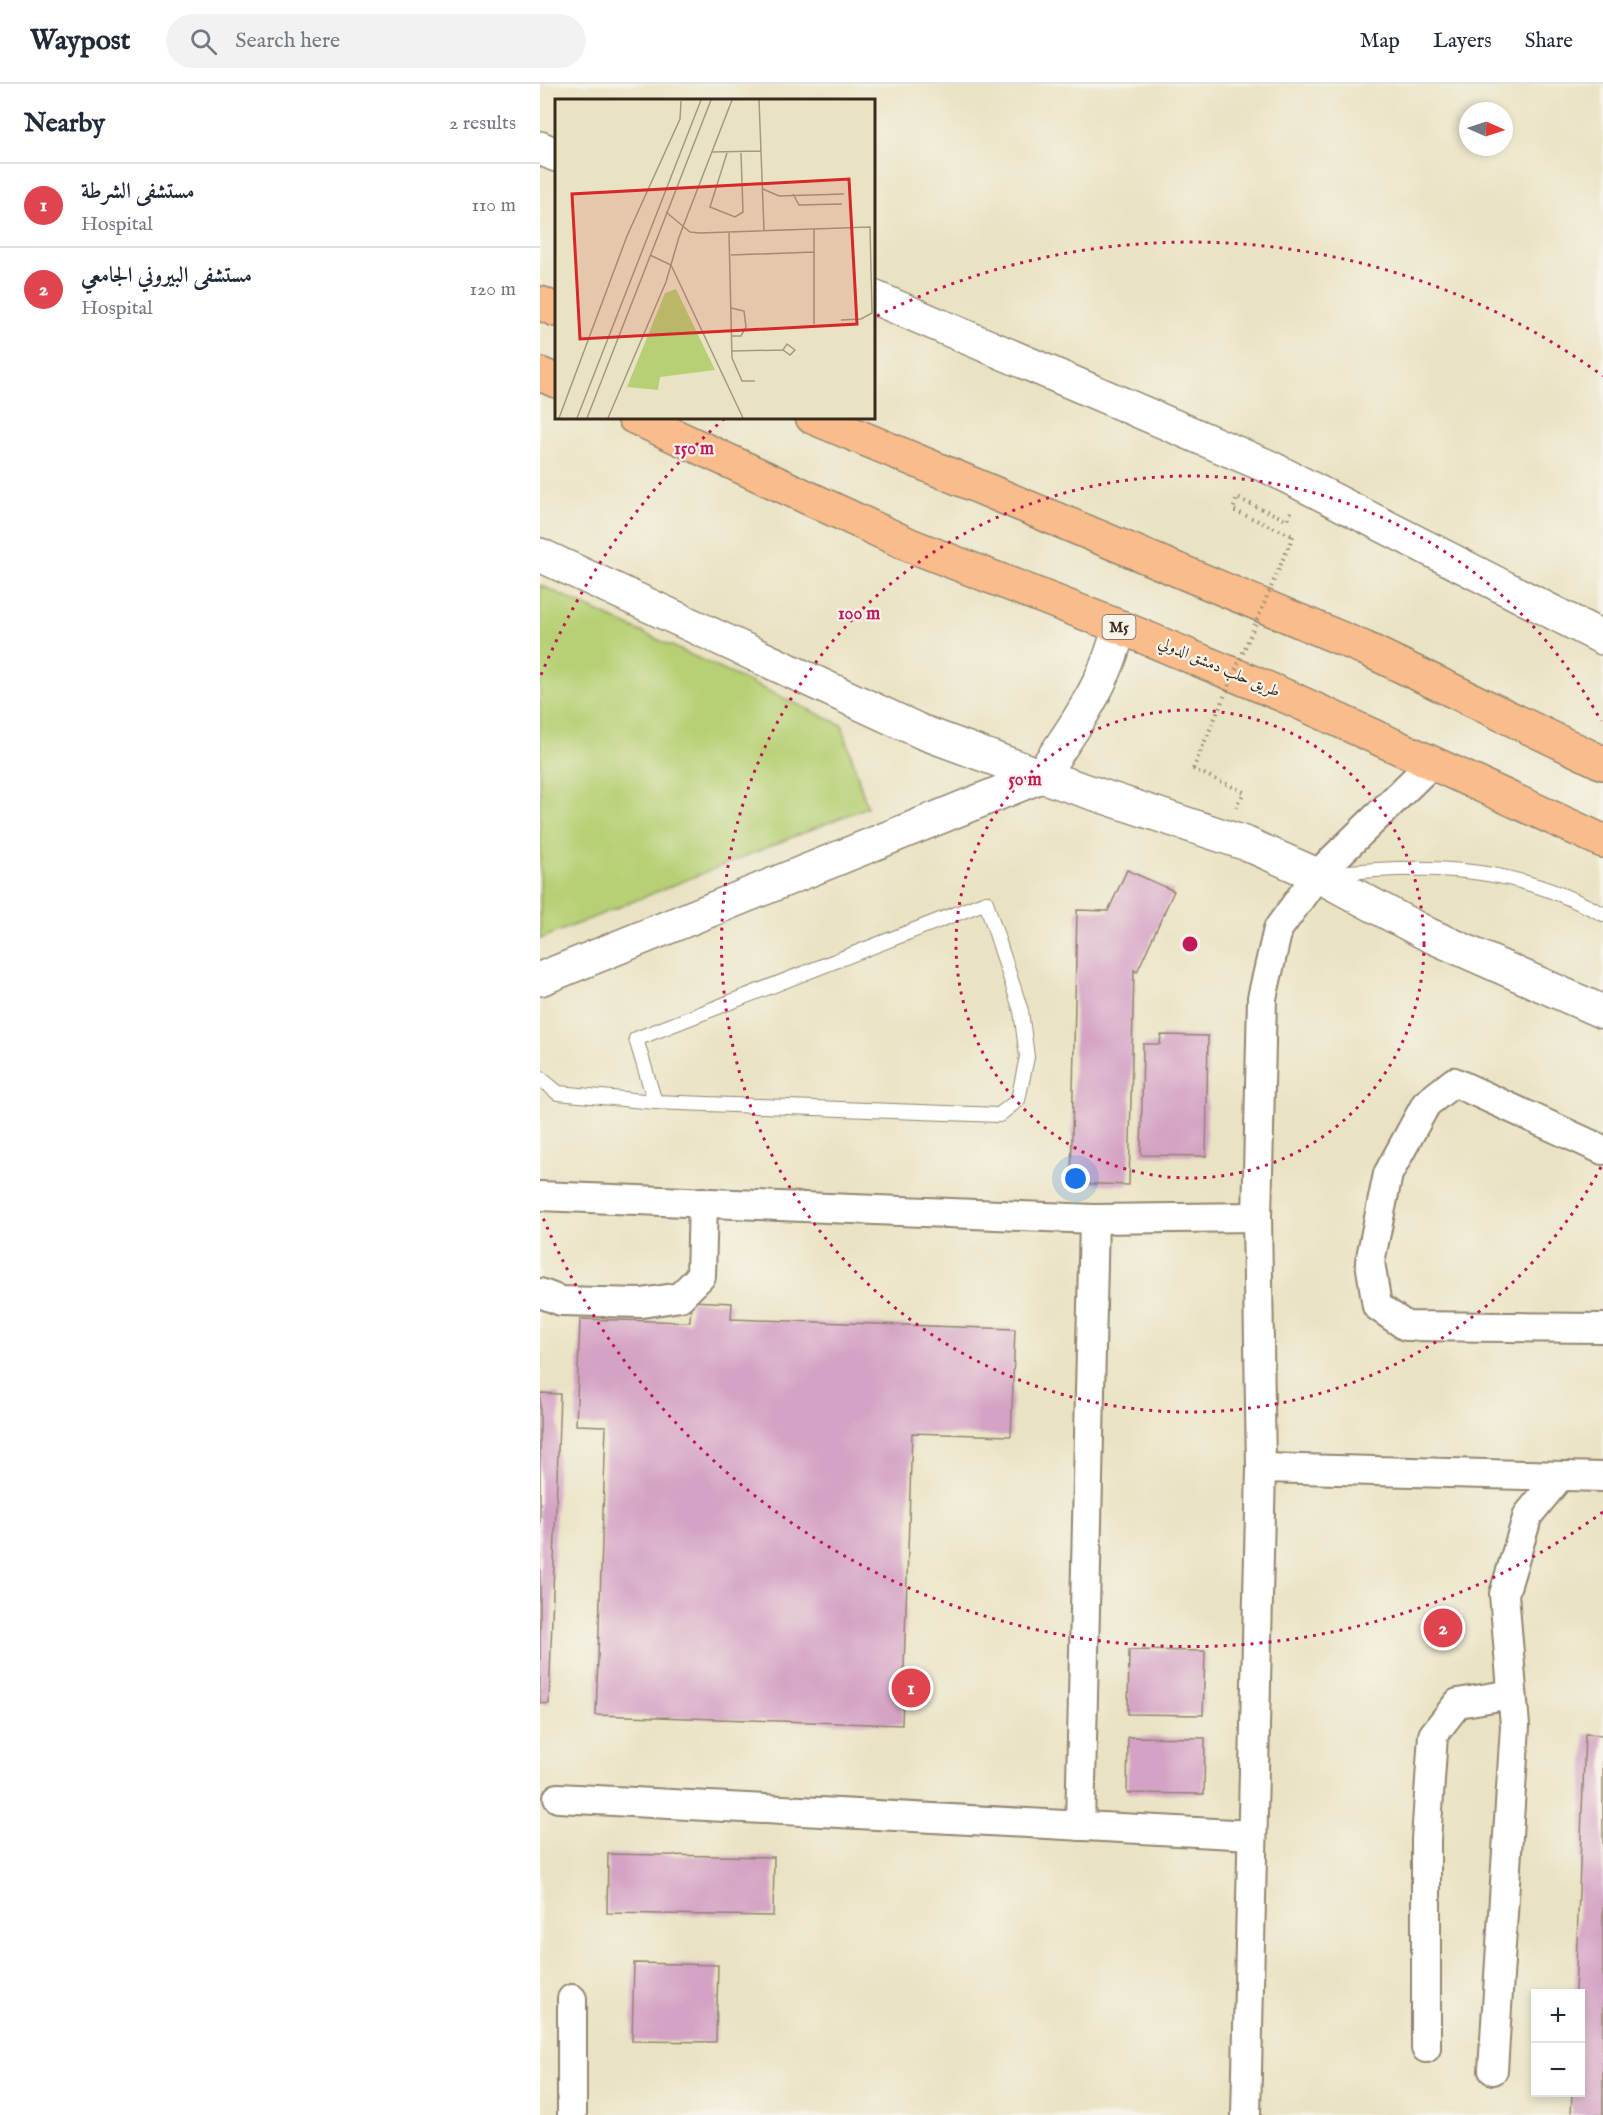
<!DOCTYPE html>
<html lang="en">
<head>
<meta charset="utf-8">
<style>
	:root { --surface:#fff; --page:#f2f2f3; --text:#1f2937; --muted:#747a83; --line:#e0e1e3; --accent:#7c3aed }
	body { margin:0; font-family:"IM FELL English",Amiri,serif; background:var(--page); color:var(--text) }
	.controls { position:absolute; right:18px; bottom:18px; display:grid; overflow:hidden; border-radius:0px; box-shadow:0 3px 9px #0003 }
	.controls button { width:54px; height:54px; display:grid; place-items:center; padding:0; border:0; border-bottom:2px solid var(--line); background:var(--surface); color:var(--text); font:30px sans-serif }
	.compass { position:absolute; left:919px; top:18px; width:54px; height:54px; border-radius:50%; background:var(--surface); box-shadow:0 3px 9px #0003; rotate:93deg }
	.you { position:absolute; left:536px; top:1095px; width:21px; height:21px; margin:-15px; border:4px solid #fff; border-radius:50%; background:#1a73e8; box-shadow:0 0 0 9px #1a73e833 }
	.badge { display:grid; place-items:center; width:39px; height:39px; border-radius:50%; background:var(--accent); color:#fff; font-size:20px; font-weight:700 }
	.pin { position:absolute; translate:-50% -50%; border:3px solid #fff; box-shadow:0 2px 6px #0006 }
	.list { margin:0; padding:0; list-style:none }
	h2 { display:flex; justify-content:space-between; align-items:center; height:78px; margin:0; padding:0 24px; font-size:26px }
	h2 small { font-size:20px; font-weight:400; color:var(--muted) }
	.list li { display:grid; grid-template-columns:39px 1fr auto; gap:18px; align-items:center; box-sizing:border-box; height:84px; padding:0 24px; border-top:2px solid var(--line) }
	.list b { display:block; font-size:22px; white-space:nowrap }
	.list p { margin:0; font-size:20px; white-space:nowrap; color:var(--muted) }
	.list em { font-size:20px; font-style:normal; color:var(--muted) }
	.icon { flex:none; width:33px; height:33px; fill:none; stroke:currentColor; stroke-width:2; stroke-linecap:round; stroke-linejoin:round }
	.map { position:relative; flex:none; width:1063px; height:2031px; overflow:hidden }
	header { display:flex; align-items:center; gap:36px; box-sizing:border-box; height:84px; padding:0 30px; background:var(--surface); border-bottom:2px solid var(--line) }
	header strong { font-size:28px }
	nav { display:flex; gap:33px; margin-inline-start:auto; font-size:21px }
	.search { width:420px; height:54px; background:var(--page); display:flex; align-items:center; gap:15px; box-sizing:border-box; padding:0 21px; border-radius:33px; color:var(--muted); font-size:22px }
	main { display:flex }
	aside { flex:1; background:var(--surface) }
	.map>svg:first-child { display:block }
	.green { fill:#b7d075; stroke:#797d4a; stroke-width:1.5 }
	.building { fill:#d4a2c4 }
	.lines { fill:none; stroke-linecap:round; stroke-linejoin:round }
	.service-casing { stroke:#928670; stroke-width:16 }
	.minor-casing { stroke:#928670; stroke-width:32 }
	.tertiary-casing { stroke:#928670; stroke-width:36 }
	.motorway-casing { stroke:#928670; stroke-width:36 }
	.path { stroke:#928670; stroke-width:4; stroke-dasharray:1.5 4.5; stroke-linecap:butt }
	.service { stroke:#fff; stroke-width:14 }
	.minor { stroke:#fff; stroke-width:28 }
	.tertiary { stroke:#fff; stroke-width:33 }
	.motorway { stroke:#f9bc8a; stroke-width:33 }
	.path-bridge { stroke:#928670; stroke-width:4; stroke-dasharray:1.5 4.5; stroke-linecap:butt }
	.ring { fill:none; stroke:#c2185b; stroke-width:3; stroke-dasharray:3 6 }
	.labels { text-anchor:middle; dominant-baseline:central; stroke-width:4.5; stroke-linejoin:round; paint-order:stroke }
	.shield { fill:#f7f3e8; stroke:#73665b; stroke-width:1.5 }
	.shield-label { font-size:15px; font-weight:bold; fill:#3b2a1e }
	.street-label { font-size:16px; fill:#3b2a1e; stroke:#f7f3e8 }
	.inset-road { fill:none; stroke:#a39981; stroke-width:1.5 }
	.view { fill:#d62828; fill-opacity:0.15; stroke:#d62828; stroke-width:3 }
	.inset-edge { fill:none; stroke:#3b2a1e; stroke-width:3 }
	.centre { fill:#c2185b; stroke:#f7f3e8; stroke-width:3 }
	.ring-label { font-size:18px; text-anchor:middle; font-weight:bold; fill:#c2185b; stroke:#f7f3e8; stroke-width:4.5; stroke-linejoin:round; paint-order:stroke }
</style>
</head>
<body>
<header>
<strong>Waypost</strong>
<div class="search"><svg class="icon" aria-label="search" viewBox="0 0 24 24"><circle cx="10" cy="10" r="6"/><path d="M15 15l6 6"/></svg>Search here</div>
<nav><a>Map</a><a>Layers</a><a>Share</a></nav>
</header>
<main>
<aside>
<h2>Nearby<small>2 results</small></h2>
<ul class="list">
<li><span class="badge" style="background:#e0444e">1</span><div><b>مستشفى الشرطة</b><p>Hospital</p></div><em>110 m</em></li>
<li><span class="badge" style="background:#e0444e">2</span><div><b>مستشفى البيروني الجامعي</b><p>Hospital</p></div><em>120 m</em></li>
</ul>
</aside>
<div class="map">
<svg width="1063" height="2031" viewBox="0 0 1063 2031">
	<rect width="100%" height="100%" fill="#f7f3e8"/>
	<filter id="ink" filterUnits="userSpaceOnUse"><feTurbulence type="fractalNoise" baseFrequency=".0167" numOctaves="2"/><feDisplacementMap in="SourceGraphic" scale="12" xChannelSelector="R" yChannelSelector="G"/><feConvolveMatrix kernelMatrix="1 2 1 2 8 2 1 2 1" color-interpolation-filters="sRGB"/></filter>
	<filter id="wash" filterUnits="userSpaceOnUse"><feTurbulence type="fractalNoise" baseFrequency=".008" numOctaves="4" result="noise"/><feDisplacementMap in="SourceGraphic" scale="24" xChannelSelector="R" yChannelSelector="G"/><feGaussianBlur stdDeviation="1.35" result="paint"/><feColorMatrix in="noise" values="0 0 0 0 0 0 0 0 0 0 0 0 0 0 0 0 0 1.4 0 .05"/><feComposite in="paint" operator="in"/></filter>
	<g filter="url(#wash)">
		<rect width="100%" height="100%" fill="#e9e3c3"/>
		<polygon class="green" points="0,501 302,641 327,723 0,855"/>
		<g id="blocks">
			<g class="building">
				<polygon points="587,786 634,807 597,888 594,886 589,1101 531,1099 537,826 568,827"/>
				<polygon points="621,951 668,952 666,1072 601,1071 603,960 620,960"/>
				<polygon points="151,1217 192,1219 191,1235 475,1245 471,1352 372,1349 362,1641 56,1631 66,1342 36,1341 40,1235 150,1238"/>
				<polygon points="0,1309 20,1310 9,1620 0,1619"/>
				<polygon points="589,1566 665,1567 663,1631 588,1630"/>
				<polygon points="1045,1650 1063,1651 1063,2031 1031,2031 1032,2008 1040,2008 1040,1910 1035,1910"/>
				<polygon points="588,1653 665,1654 664,1710 587,1709"/>
				<polygon points="68,1770 234,1773 233,1832 67,1829"/>
				<polygon points="94,1879 178,1881 176,1958 92,1957"/>
			</g>
		</g>
	</g>
	<g filter="url(#ink)">
		<use href="#blocks" fill-opacity="0" stroke="#928670" stroke-width="1.5"/>
		<g class="lines">
			<defs>
				<g id="service">
					<path d="M 788,790 C 855,783 925,780 990,800 C 1016,807 1039,818 1063,830"/>
					<polyline points="0,994 18,1009 115,1018 459,1031 478,1016 487,973 481,927 446,818 96,955 115,1018"/>
				</g>
				<g id="minor">
					<polyline points="1063,1066 914,998 886,1020 848,1090 830,1178 837,1222 866,1242 1063,1244"/>
					<polyline points="0,1112 554,1135 717,1133"/>
					<polyline points="0,1209 21,1217 102,1219 140,1213 161,1192 163,1118"/>
					<polyline points="721,1384 1063,1393"/>
					<polyline points="18,1714 712,1751"/>
					<polyline points="540,1742 554,1135"/>
					<polyline points="886,1964 886,1756 893,1651 918,1619 972,1610"/>
					<polyline points="953,1986 975,1642 964,1510 988,1431 1020,1392"/>
					<polyline points="32,2031 32,1915"/>
					<polyline points="706,2031 721,1384 717,1133 722,914 738,845 777,791 892,679"/>
				</g>
				<g id="tertiary">
					<polyline points="0,64 16,71"/>
					<polyline points="333,213 729,383 1063,554"/>
					<polyline points="0,471 382,648 501,692 707,760 777,791 889,851 1063,928"/>
					<path d="M 0,895 L 501,692 C 524,658 548,625 564,588 C 571,573 575,558 580,543"/>
				</g>
				<g id="motorway">
					<polyline points="0,219 16,226"/>
					<polyline points="0,290 16,297"/>
					<polyline points="94,333 372,462 580,543 750,614 1063,757"/>
					<polyline points="272,333 824,564 1063,679"/>
				</g>
			</defs>
			<use href="#service" class="service-casing"/>
			<use href="#minor" class="minor-casing"/>
			<use href="#tertiary" class="tertiary-casing"/>
			<use href="#motorway" class="motorway-casing"/>
			<g class="path">
				<polyline points="751,428 747,436 697,414 693,426 753,452"/>
				<polyline points="653,685 704,708 696,724"/>
			</g>
			<use href="#service" class="service"/>
			<use href="#minor" class="minor"/>
			<use href="#tertiary" class="tertiary"/>
			<use href="#motorway" class="motorway"/>
			<polyline class="path-bridge" points="653,685 753,452"/>
		</g>
	</g>
	<g class="ring">
		<circle cx="650" cy="860" r="234"/>
		<path d="M1061 1083A468 468 0 1 1 1061 637"/>
		<path d="M1063 1428A702 702 0 0 1 1 1129M1 591A702 702 0 0 1 185 334M337 232A702 702 0 0 1 1063 292"/>
	</g>
	<g class="labels">
		<rect class="shield" x="562.5" y="531" width="33" height="24" rx="4.5"/>
		<g class="shield-label">
			<text x="579" y="543">M5</text>
		</g>
		<g class="street-label">
			<text transform="translate(679 584) rotate(23)">طريق حلب دمشق الدولي</text>
		</g>
	</g>
	<g transform="translate(15 15)">
		<rect width="320" height="320" fill="#e9e3c3"/>
		<path d="M 121,190 L 160,271 L 105,278 L 103,291 L 72,288 L 110,194 Z" fill="#b7d075"/>
		<path class="inset-road" d="M 204,1 L 209,131M 157,53 L 206,52M 172,54 L 155,108 L 180,118 L 188,113 L 186,54M 208,90 L 224,97 L 289,95M 238,95 L 244,106 L 287,105M 111,113 L 135,133 L 145,134 L 315,128 L 317,214 L 306,220 L 286,221M 174,134 L 177,259 L 187,282 L 200,282M 95,156 L 116,166 L 188,319M 176,156 L 259,153M 176,209 L 189,212 L 191,228 L 186,237 L 177,237M 259,225 L 259,130M 177,252 L 228,251 L 232,245 L 240,251 L 235,256 L 228,251M 4,319 L 72,137 L 125,20 L 126,2M 22,319 L 146,1M 32,319 L 156,1M 53,319 L 111,183 L 124,138 L 177,1"/>
		<path class="view" d="M 294,80 L 302,225 L 25,240 L 17,95 Z"/>
		<rect width="320" height="320" class="inset-edge"/>
	</g>
	<circle cx="650" cy="860" r="9" class="centre"/>
	<g class="ring-label">
		<text x="154" y="370">150 m</text>
		<text x="319" y="535">100 m</text>
		<text x="485" y="701">50 m</text>
	</g>
</svg>
<div class="controls">
<button>+</button>
<button>−</button>
</div>
<svg class="compass" viewBox="-18 -18 36 36"><path d="M0-13l5 13h-10z" fill="#e53935"/><path d="M0 13l5-13h-10z" fill="#747a83"/></svg>
<div class="you"></div>
<div class="pin badge" style="left:371px;top:1604px;background:#e0444e">1</div>
<div class="pin badge" style="left:903px;top:1544px;background:#e0444e">2</div>
</div>
</main>
</body>
</html>
